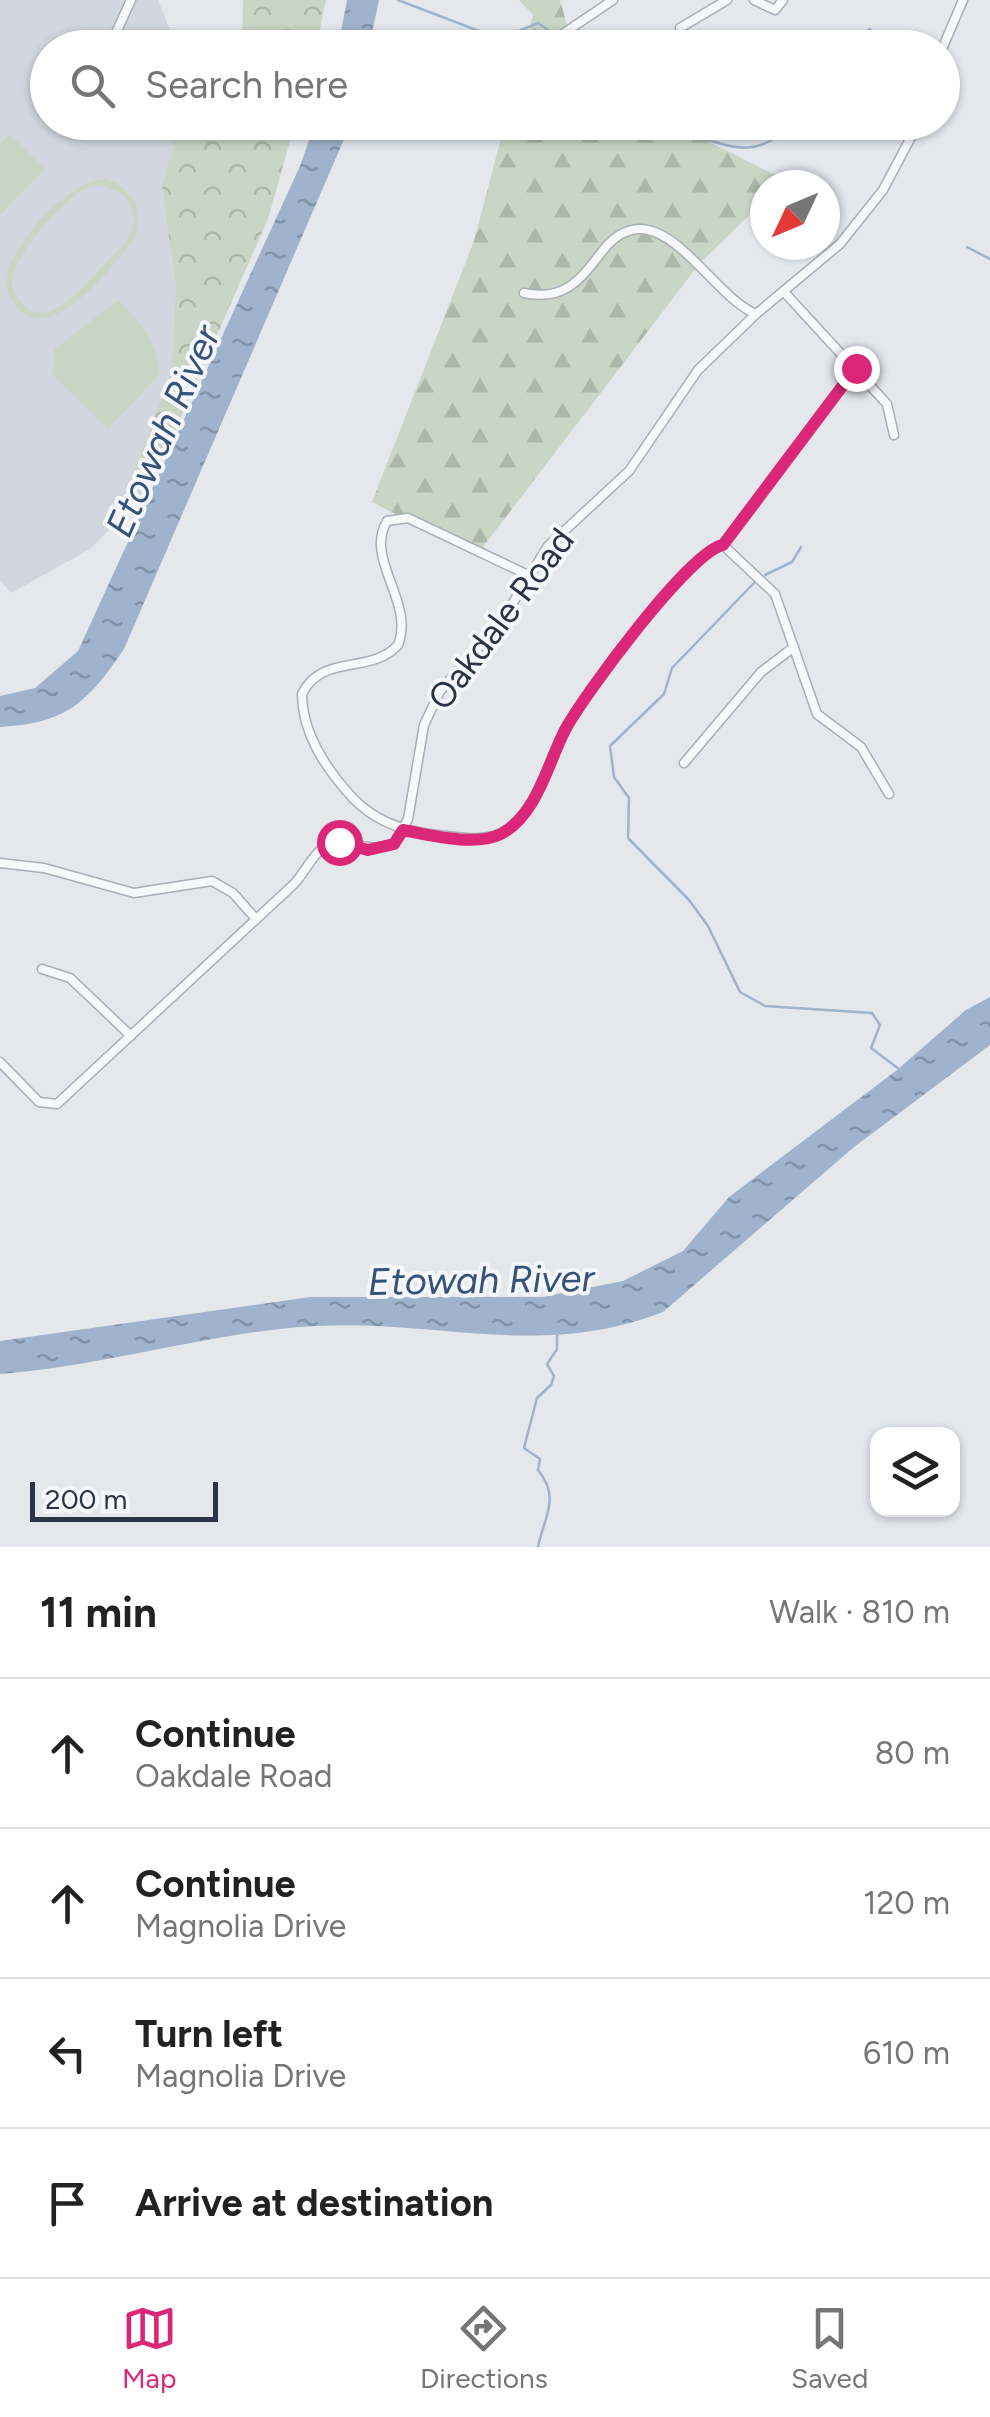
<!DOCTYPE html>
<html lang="en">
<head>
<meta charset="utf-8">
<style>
	:root { --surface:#fff; --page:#f2f2f2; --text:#222; --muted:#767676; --line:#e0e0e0; --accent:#db2777 }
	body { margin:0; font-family:Figtree,sans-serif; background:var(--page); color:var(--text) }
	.controls { position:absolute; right:30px; bottom:30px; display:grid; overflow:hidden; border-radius:20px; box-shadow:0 2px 8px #0004 }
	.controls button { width:90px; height:90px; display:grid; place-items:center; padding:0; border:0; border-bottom:2px solid var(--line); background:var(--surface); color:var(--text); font:50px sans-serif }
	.compass { position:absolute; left:750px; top:170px; width:90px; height:90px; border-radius:50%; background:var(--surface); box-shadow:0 2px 8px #0004; rotate:226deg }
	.scale { position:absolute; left:30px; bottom:25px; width:188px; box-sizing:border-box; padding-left:10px; border:5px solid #2b3445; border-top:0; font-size:28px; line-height:35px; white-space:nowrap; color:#2b3445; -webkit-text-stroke:8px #f4f6f9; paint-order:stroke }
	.stop { position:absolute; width:30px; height:30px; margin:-22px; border:8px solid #db2777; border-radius:50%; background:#fff }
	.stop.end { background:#db2777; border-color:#fff; box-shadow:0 2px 10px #0008 }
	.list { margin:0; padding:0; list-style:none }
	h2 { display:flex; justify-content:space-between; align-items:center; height:130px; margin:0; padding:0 40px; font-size:42px }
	h2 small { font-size:32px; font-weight:400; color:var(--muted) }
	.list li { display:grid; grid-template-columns:65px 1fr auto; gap:30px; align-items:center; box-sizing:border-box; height:150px; padding:0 40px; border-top:2px solid var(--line) }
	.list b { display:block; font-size:38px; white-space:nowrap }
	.list p { margin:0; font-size:32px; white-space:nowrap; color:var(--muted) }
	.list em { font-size:32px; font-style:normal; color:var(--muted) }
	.icon { flex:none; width:55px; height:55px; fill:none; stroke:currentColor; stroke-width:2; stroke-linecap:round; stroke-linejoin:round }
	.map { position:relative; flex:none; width:990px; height:1547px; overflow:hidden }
	.search { position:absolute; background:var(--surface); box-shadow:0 2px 8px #0004; left:30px; right:30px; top:30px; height:110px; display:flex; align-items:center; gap:25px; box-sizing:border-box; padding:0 35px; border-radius:55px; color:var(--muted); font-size:38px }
	.sheet { height:730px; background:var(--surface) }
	nav { display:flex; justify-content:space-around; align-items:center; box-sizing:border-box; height:140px; border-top:2px solid var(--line); background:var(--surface); font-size:28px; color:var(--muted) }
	nav a { display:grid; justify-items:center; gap:5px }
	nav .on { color:var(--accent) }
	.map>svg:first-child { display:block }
	.built { fill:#d2d6de }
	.forest { fill:url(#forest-firs) }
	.park { fill:url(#park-crowns) }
	.pitch { fill:#c9d6c5; fill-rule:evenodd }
	.water { fill:url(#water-ripples) }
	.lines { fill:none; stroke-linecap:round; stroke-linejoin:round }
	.stream { stroke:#9fb4cc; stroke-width:2.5 }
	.minor-casing { stroke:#a9aeb7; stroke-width:11 }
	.minor { stroke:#f7f8fa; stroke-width:8 }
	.route { stroke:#db2777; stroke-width:12 }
	.labels { text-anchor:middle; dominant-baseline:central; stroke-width:8; stroke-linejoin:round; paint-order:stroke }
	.street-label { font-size:35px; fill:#2b3445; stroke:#f4f6f9 }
	.water-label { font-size:38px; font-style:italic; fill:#34527a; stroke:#f4f6f9 }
</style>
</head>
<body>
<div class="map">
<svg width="990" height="1547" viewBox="0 0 990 1547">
	<defs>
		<pattern id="forest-firs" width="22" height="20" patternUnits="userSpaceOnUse" patternTransform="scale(2.5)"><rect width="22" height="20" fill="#c9d6c5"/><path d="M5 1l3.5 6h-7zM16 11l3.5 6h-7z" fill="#adb8ab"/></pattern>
		<pattern id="park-crowns" width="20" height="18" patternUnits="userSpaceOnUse" patternTransform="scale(2.5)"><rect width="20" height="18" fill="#c9d6c5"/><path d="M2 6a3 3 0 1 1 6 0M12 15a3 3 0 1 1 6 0" fill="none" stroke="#adb8ab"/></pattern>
		<pattern id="water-ripples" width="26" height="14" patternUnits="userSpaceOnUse" patternTransform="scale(2.5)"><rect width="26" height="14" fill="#9fb4cc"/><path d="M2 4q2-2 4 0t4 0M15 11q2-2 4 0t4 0" fill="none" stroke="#8293a7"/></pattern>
	</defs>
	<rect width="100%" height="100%" fill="#e4e7ec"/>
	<polygon class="built" points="0,0 158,0 177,47 48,48 48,122 179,123 162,186 176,289 201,316 159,463 134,505 90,549 11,593 0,580"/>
	<g class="forest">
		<polygon points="519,0 560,0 573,47 525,47 533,15"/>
		<polygon points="505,123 672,123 785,180 781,185 765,185 765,200 700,263 476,556 372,502 474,241"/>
	</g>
	<g class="park">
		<polygon points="243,0 326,0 316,47 242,47"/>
		<polygon points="179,123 295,123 268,219 159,467 123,503 172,370 176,289 162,186"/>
	</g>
	<g class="pitch">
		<polygon points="10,134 45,169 0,215 0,144"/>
		<path d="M 106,179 C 135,189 146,213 134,240 C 108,272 35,367 6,287 C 2,251 70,178 106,179 ZM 91,186 C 115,184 139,201 132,228 C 128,244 110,258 99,270 C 76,295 35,343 12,286 C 9,258 65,196 91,186 Z"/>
		<path d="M 118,300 C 141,322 156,341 160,374 L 108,429 L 52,374 L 55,349 Z"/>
	</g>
	<g class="water">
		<polygon points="347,0 379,0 369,47 338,47"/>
		<path d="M 315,123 L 351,123 L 124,649 C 87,703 67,723 0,727 L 0,696 L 35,688 L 78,651 L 300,166 Z"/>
		<path d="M 990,997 L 990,1045 L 854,1147 L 663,1312 C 542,1359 439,1320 316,1326 C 210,1332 106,1366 0,1374 L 0,1341 L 311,1297 L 542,1297 L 623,1281 L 683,1251 L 729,1197 L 897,1070 L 966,1010 Z"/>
	</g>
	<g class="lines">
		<g class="stream">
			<polyline points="398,0 500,39 538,23 554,34"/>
			<polyline points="561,42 566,48"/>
			<polyline points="847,48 870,29"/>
			<path d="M 597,122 L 613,134 C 628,133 646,126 660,127 C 710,133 753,173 790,122"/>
			<polyline points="967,247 990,259"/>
			<polyline points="765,575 792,562 801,547"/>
			<polyline points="755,582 672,668 664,694 610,746 614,777 629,798 628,838 689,900 708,926 740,992 765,1006 872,1013 880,1025 871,1048 899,1069"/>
			<path d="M 538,1547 C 544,1517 561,1498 538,1470 L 540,1459 L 524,1448 L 537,1398 L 551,1385 L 554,1376 L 547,1364 L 557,1349 L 557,1334"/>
		</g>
		<defs>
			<g id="minor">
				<polyline points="754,0 775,10 783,0"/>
				<polyline points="680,28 727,0"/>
				<polyline points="109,48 131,0"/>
				<polyline points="542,48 613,0"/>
				<polyline points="942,49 963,0"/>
				<path d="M 524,293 C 561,301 579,283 600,254 C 656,179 708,295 756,314"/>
				<polyline points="785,293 887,404 894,435"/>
				<polyline points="723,545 775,594 817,714 861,747 889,794"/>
				<path d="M 528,575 L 408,518 L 387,521 C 364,559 415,602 398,645 C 371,675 322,653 302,694 C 302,733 325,767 350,795 C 373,821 404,832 438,835 C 459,837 485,843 505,831 C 539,810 547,761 566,728 C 586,693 688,552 723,545 L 856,368"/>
				<polyline points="684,763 761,672 794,647"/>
				<polyline points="0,863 44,868 134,893 212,881 233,893 256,919"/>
				<polyline points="42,969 70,978 131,1036"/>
				<path d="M 0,1062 L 39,1102 L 57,1104 L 293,885 C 304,874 312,855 324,847 C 346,835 367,855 394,844 L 408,819 L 424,725 L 440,691 L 501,622 L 548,546 L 629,471 L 698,370 L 756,314 L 840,244 L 883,190 L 919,122"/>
			</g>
		</defs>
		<use href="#minor" class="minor-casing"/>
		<use href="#minor" class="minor"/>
	</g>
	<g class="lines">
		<path class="route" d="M 339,842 L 368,850 L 394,844 L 403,830 C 430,835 475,847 501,834 C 537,815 548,763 565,730 C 583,696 690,551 723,545 L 856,368"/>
	</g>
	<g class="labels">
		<g class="street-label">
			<text transform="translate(501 619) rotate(-53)">Oakdale Road</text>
		</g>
		<g class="water-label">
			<text transform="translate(163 431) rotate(-66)">Etowah River</text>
			<text transform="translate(481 1280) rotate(-1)">Etowah River</text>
		</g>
	</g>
</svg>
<div class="controls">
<button><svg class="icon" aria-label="layers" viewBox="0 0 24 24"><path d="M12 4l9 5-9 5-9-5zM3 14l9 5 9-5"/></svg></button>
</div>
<svg class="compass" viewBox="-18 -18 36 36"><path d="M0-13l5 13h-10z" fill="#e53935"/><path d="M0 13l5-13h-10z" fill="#767676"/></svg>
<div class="scale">200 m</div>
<div class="stop" style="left:339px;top:842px"></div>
<div class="stop end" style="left:856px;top:368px"></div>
<div class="search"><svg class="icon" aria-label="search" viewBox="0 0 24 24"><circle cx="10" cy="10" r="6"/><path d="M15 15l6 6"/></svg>Search here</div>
</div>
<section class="sheet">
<h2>11 min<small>Walk · 810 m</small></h2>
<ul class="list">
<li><svg class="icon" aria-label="ahead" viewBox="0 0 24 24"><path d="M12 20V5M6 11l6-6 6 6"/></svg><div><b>Continue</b><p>Oakdale Road</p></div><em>80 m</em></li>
<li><svg class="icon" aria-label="ahead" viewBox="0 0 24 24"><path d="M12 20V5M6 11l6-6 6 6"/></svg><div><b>Continue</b><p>Magnolia Drive</p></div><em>120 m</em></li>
<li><svg class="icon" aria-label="left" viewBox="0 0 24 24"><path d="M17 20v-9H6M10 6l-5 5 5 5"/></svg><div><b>Turn left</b><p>Magnolia Drive</p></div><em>610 m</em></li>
<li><svg class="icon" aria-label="arrive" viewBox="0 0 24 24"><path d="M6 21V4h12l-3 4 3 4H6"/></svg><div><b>Arrive at destination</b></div></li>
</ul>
</section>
<nav>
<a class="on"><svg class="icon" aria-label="map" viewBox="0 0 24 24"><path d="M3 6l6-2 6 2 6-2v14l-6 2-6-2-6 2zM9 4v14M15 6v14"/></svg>Map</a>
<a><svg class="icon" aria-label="directions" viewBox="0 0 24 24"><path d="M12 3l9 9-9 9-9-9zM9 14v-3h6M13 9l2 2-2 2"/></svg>Directions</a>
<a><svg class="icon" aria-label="saved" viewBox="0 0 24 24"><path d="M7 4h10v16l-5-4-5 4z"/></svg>Saved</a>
</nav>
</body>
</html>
